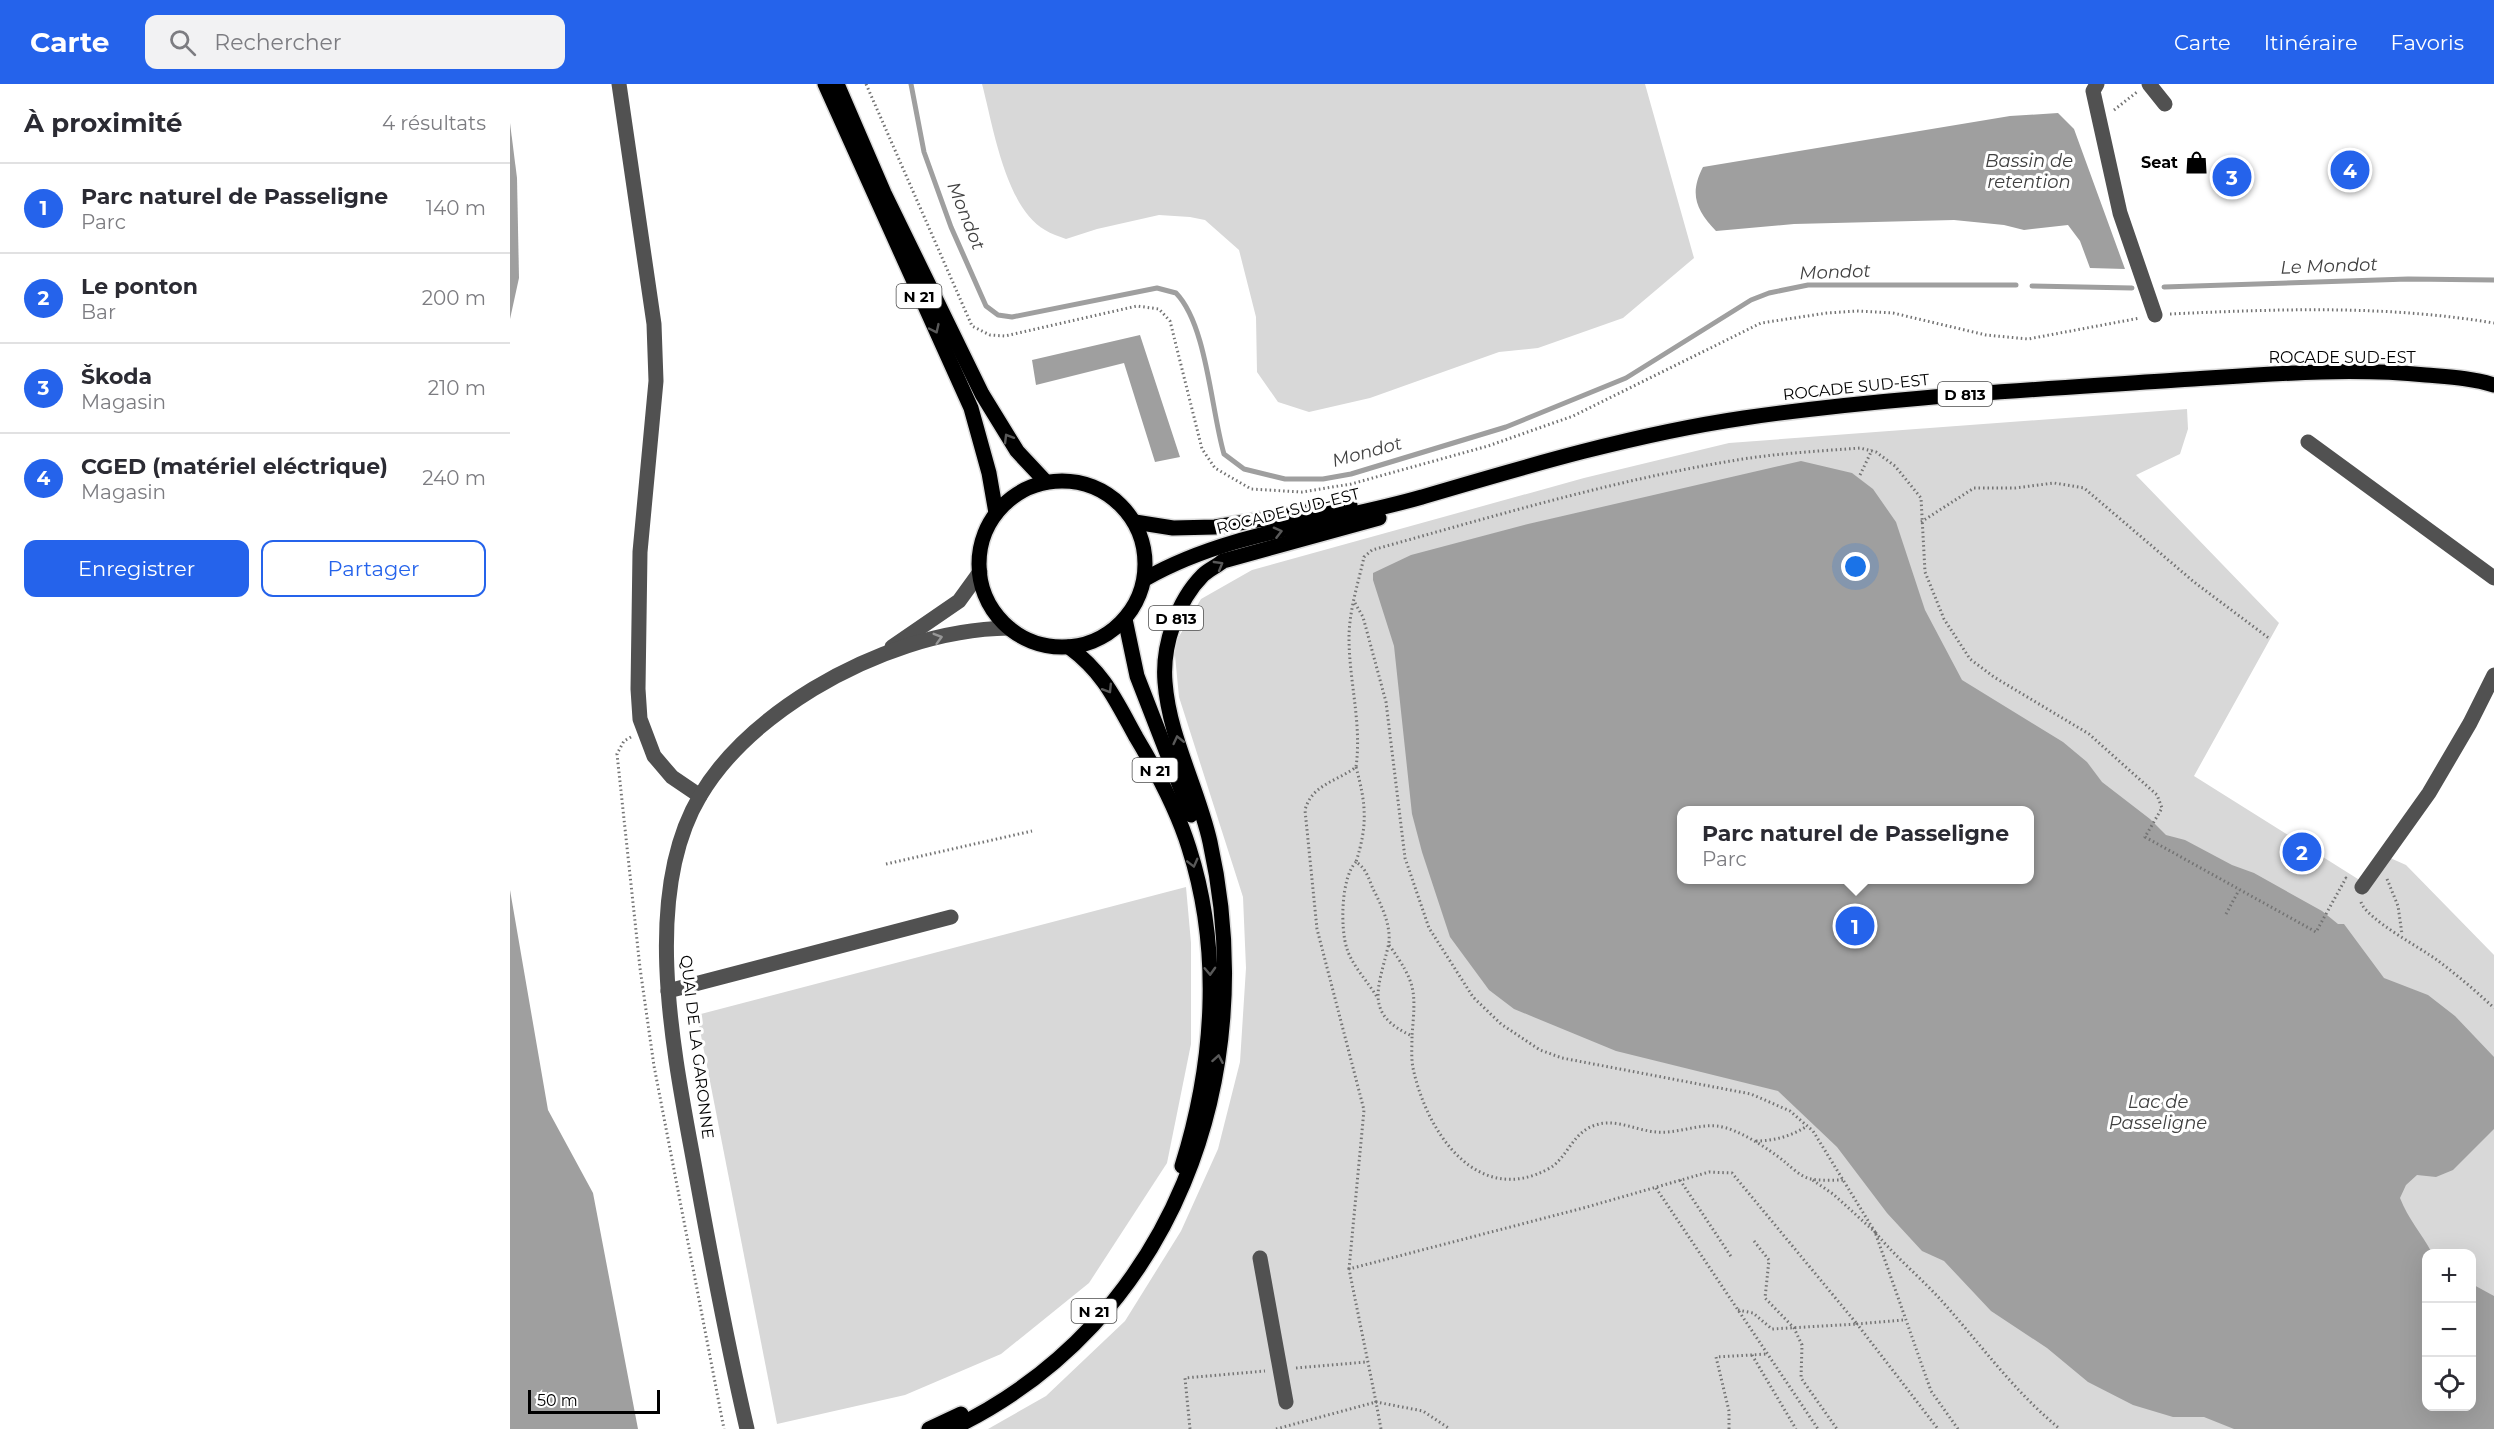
<!DOCTYPE html>
<html lang="fr">
<head>
<meta charset="utf-8">
<style>
	:root { --surface:#fff; --page:#f2f2f3; --text:#2b2b33; --muted:#7c7c81; --line:#e1e1e2; --accent:#2563eb }
	body { margin:0; font-family:Montserrat,sans-serif; background:var(--page); color:var(--text) }
	.controls { position:absolute; right:18px; bottom:18px; display:grid; overflow:hidden; border-radius:12px; box-shadow:0 6px 24px #0002 }
	.controls button { width:54px; height:54px; display:grid; place-items:center; padding:0; border:0; border-bottom:2px solid var(--line); background:var(--surface); color:var(--text); font:30px sans-serif }
	.scale { position:absolute; left:18px; bottom:15px; width:132px; box-sizing:border-box; padding-left:6px; border:3px solid #000; border-top:0; font-size:16px; line-height:21px; white-space:nowrap; color:#000; -webkit-text-stroke:4px #fff; paint-order:stroke }
	.you { position:absolute; left:1346px; top:483px; width:21px; height:21px; margin:-15px; border:4px solid #fff; border-radius:50%; background:#1a73e8; box-shadow:0 0 0 9px #1a73e833 }
	.badge { display:grid; place-items:center; width:39px; height:39px; border-radius:50%; background:var(--accent); color:#fff; font-size:20px; font-weight:700 }
	.pin { position:absolute; translate:-50% -50%; border:3px solid #fff; box-shadow:0 2px 6px #0006 }
	.popup { position:absolute; left:1167px; top:722px; width:357px; height:78px; box-sizing:border-box; display:grid; place-content:center; border-radius:12px; background:var(--surface); filter:drop-shadow(0 2px 4px #0005); font-size:20px; white-space:nowrap; color:var(--muted) }
	.popup b { font-size:22px; color:var(--text) }
	.popup::after { content:''; position:absolute; left:50%; top:100%; margin-left:-12px; border:12px solid transparent; border-top-color:var(--surface) }
	.list { margin:0; padding:0; list-style:none }
	h2 { display:flex; justify-content:space-between; align-items:center; height:78px; margin:0; padding:0 24px; font-size:26px }
	h2 small { font-size:20px; font-weight:400; color:var(--muted) }
	.list li { display:grid; grid-template-columns:39px 1fr auto; gap:18px; align-items:center; box-sizing:border-box; height:90px; padding:0 24px; border-top:2px solid var(--line) }
	.list b { display:block; font-size:22px; white-space:nowrap }
	.list p { margin:0; font-size:20px; white-space:nowrap; color:var(--muted) }
	.list em { font-size:20px; font-style:normal; color:var(--muted) }
	.actions { display:flex; gap:12px; padding:18px 24px }
	.actions a { flex:1; padding:14px 0; border:2px solid var(--accent); border-radius:12px; text-align:center; font-size:21px; color:var(--accent) }
	.actions .main { background:var(--accent); color:#fff }
	.icon { flex:none; width:33px; height:33px; fill:none; stroke:currentColor; stroke-width:2; stroke-linecap:round; stroke-linejoin:round }
	.map { position:relative; flex:none; width:1984px; height:1345px; overflow:hidden }
	header { display:flex; align-items:center; gap:36px; box-sizing:border-box; height:84px; padding:0 30px; background:var(--accent); color:#fff }
	header strong { font-size:28px }
	nav { display:flex; gap:33px; margin-inline-start:auto; font-size:21px }
	.search { width:420px; height:54px; background:var(--page); display:flex; align-items:center; gap:15px; box-sizing:border-box; padding:0 21px; border-radius:12px; color:var(--muted); font-size:22px }
	main { display:flex }
	aside { flex:1; background:var(--surface) }
	.map>svg:first-child { display:block }
	.green { fill:#d8d8d8; fill-rule:evenodd }
	.water { fill:#9f9f9f; fill-rule:evenodd }
	.lines { fill:none; stroke-linecap:round; stroke-linejoin:round }
	.stream { stroke:#9f9f9f; stroke-width:5 }
	.major-casing { stroke:#dbdbdb; stroke-width:18 }
	.path { stroke:#737373; stroke-width:3; stroke-dasharray:1.5 3; stroke-linecap:butt }
	.minor { stroke:#515151; stroke-width:15 }
	.major { stroke:#000; stroke-width:15 }
	.oneway { stroke:#595959 }
	.oneway2 { stroke:#979797 }
	.labels { text-anchor:middle; dominant-baseline:central; stroke-width:6; stroke-linejoin:round; paint-order:stroke }
	.shield { fill:#fff; stroke:#4c4c4c; stroke-width:1.5 }
	.shield-label { font-size:15px; font-weight:bold; fill:#000 }
	.poi-label { font-size:16px; font-weight:bold; fill:#000; stroke:#fff; text-anchor:end }
	.street-label { font-size:16px; fill:#000; stroke:#fff }
	.water-label { font-size:18px; font-style:italic; fill:#404040; stroke:#fff }
</style>
</head>
<body>
<header>
<strong>Carte</strong>
<div class="search"><svg class="icon" aria-label="search" viewBox="0 0 24 24"><circle cx="10" cy="10" r="6"/><path d="M15 15l6 6"/></svg>Rechercher</div>
<nav><a>Carte</a><a>Itinéraire</a><a>Favoris</a></nav>
</header>
<main>
<aside>
<h2>À proximité<small>4 résultats</small></h2>
<ul class="list">
<li><span class="badge">1</span><div><b>Parc naturel de Passeligne</b><p>Parc</p></div><em>140 m</em></li>
<li><span class="badge">2</span><div><b>Le ponton</b><p>Bar</p></div><em>200 m</em></li>
<li><span class="badge">3</span><div><b>Škoda</b><p>Magasin</p></div><em>210 m</em></li>
<li><span class="badge">4</span><div><b>CGED (matériel eléctrique)</b><p>Magasin</p></div><em>240 m</em></li>
</ul>
<div class="actions"><a class="main">Enregistrer</a><a>Partager</a></div>
</aside>
<div class="map">
<svg width="1984" height="1345" viewBox="0 0 1984 1345">
	<rect width="100%" height="100%" fill="#fff"/>
	<g class="green">
		<path d="M 472,0 L 1135,0 L 1184,174 L 1113,234 L 1028,264 L 989,268 L 860,314 L 799,328 L 768,318 L 747,288 L 746,233 L 729,166 L 695,136 L 680,133 L 649,131 L 587,145 L 556,155 C 549,152 541,150 535,146 C 495,123 483,41 472,0 Z"/>
		<path d="M 1677,325 L 1678,345 L 1670,370 L 1626,391 L 1769,539 L 1684,692 L 1859,802 L 1878,773 L 1896,781 L 1984,871 L 1984,1345 L 478,1345 L 536,1312 L 615,1237 L 671,1147 L 708,1065 L 730,978 L 736,884 L 733,813 L 669,613 L 664,561 L 691,515 L 742,486 L 1074,394 L 1219,359 ZM 1171,726 L 1519,726 L 1519,796 L 1171,796 ZM 1916,1170 L 1962,1170 L 1962,1322 L 1916,1322 Z"/>
		<polygon points="676,803 681,859 681,960 657,1079 579,1199 491,1270 395,1311 267,1340 187,931"/>
	</g>
	<g class="water">
		<path d="M 1548,29 L 1564,45 L 1615,185 L 1580,184 L 1570,157 L 1558,141 L 1514,146 L 1494,141 L 1444,136 L 1284,140 L 1206,147 C 1186,126 1179,110 1193,83 L 1500,32 Z"/>
		<polygon points="0,39 7,94 9,194 0,235"/>
		<polygon points="630,251 670,373 645,378 614,279 526,301 522,276"/>
		<path d="M 1291,377 L 1342,389 L 1363,405 L 1386,438 L 1415,526 L 1452,596 L 1553,658 L 1577,678 L 1592,698 L 1640,735 L 1656,751 L 1675,756 L 1722,781 L 1744,789 L 1812,827 L 1828,840 L 1834,840 L 1874,894 L 1918,911 L 1945,932 L 1984,973 L 1984,1045 L 1943,1086 L 1926,1093 L 1907,1091 L 1896,1101 L 1890,1114 C 1898,1135 1912,1150 1922,1169 L 1916,1170 L 1916,1322 L 1962,1322 L 1962,1200 L 1984,1212 L 1984,1345 L 1724,1345 L 1694,1333 L 1663,1333 L 1623,1321 L 1578,1298 L 1537,1264 L 1481,1227 L 1434,1177 L 1412,1167 L 1377,1129 L 1327,1063 L 1268,1007 L 1106,967 L 1004,925 L 979,906 L 940,853 L 912,768 L 902,730 L 884,562 L 863,496 L 863,489 L 901,471 L 1018,440 ZM 1171,726 L 1519,726 L 1519,796 L 1171,796 Z"/>
		<polygon points="0,806 38,1026 83,1109 128,1345 0,1345"/>
	</g>
	<g class="lines">
		<g class="stream">
			<path d="M 401,0 L 414,68 L 441,143 L 476,222 L 488,231 L 502,233 L 647,204 L 666,209 C 697,241 701,326 714,370 L 734,385 L 775,395 L 813,395 L 841,390 L 996,343 L 1116,294 L 1241,216 L 1259,209 L 1298,201 L 1506,201"/>
			<polyline points="1522,202 1622,204"/>
			<polyline points="1654,203 1898,195 1984,196"/>
		</g>
		<defs>
			<g id="major">
				<polyline points="315,0 461,324 479,389 486,429"/>
				<polyline points="327,0 374,109 472,310 507,367 536,398"/>
				<circle cx="552" cy="480" r="83"/>
				<polyline points="625,438 663,444 705,443 840,421"/>
				<path d="M 635,495 C 719,447 819,440 912,413 C 1017,382 1125,350 1234,334 C 1378,313 1522,306 1667,296 C 1750,291 1833,283 1916,291 C 1939,293 1962,294 1984,301"/>
				<polyline points="615,535 627,592 681,731"/>
				<path d="M 559,563 C 594,589 605,615 626,653 C 647,688 667,725 679,764 C 712,867 704,980 672,1082"/>
				<polyline points="419,1345 451,1330"/>
				<path d="M 441,1345 C 664,1238 752,992 700,758 C 688,704 659,653 655,598 C 652,562 667,517 693,491 C 698,486 707,482 713,477 L 869,434"/>
			</g>
		</defs>
		<use href="#major" class="major-casing"/>
		<g class="path">
			<polyline points="356,0 462,242 480,251 495,252 627,222 649,225 660,237 692,365 705,384 741,405 792,408 841,400 978,362 1063,332 1251,239 1317,229 1347,227 1383,229 1476,251 1518,255 1630,234"/>
			<polyline points="1604,26 1627,8"/>
			<path d="M 1660,230 C 1769,225 1876,221 1984,239"/>
			<polyline points="1350,391 1362,366"/>
			<polyline points="1411,438 1464,404 1505,404 1544,399 1574,404 1684,498 1760,555"/>
			<polyline points="845,519 853,533 876,618 895,774 919,844 963,913 991,940 1030,966 1052,974 1241,1010 1280,1027 1303,1047 1365,1148 1323,1110 1301,1095"/>
			<polyline points="121,653 114,657 107,670 130,884 144,982 214,1345"/>
			<path d="M 846,683 C 856,720 858,740 846,778 C 856,784 859,795 863,805 C 871,820 883,845 878,863 C 868,905 854,930 902,952 C 902,962 901,974 903,984 C 916,1046 966,1125 1040,1084 C 1058,1073 1063,1047 1086,1041 C 1103,1035 1122,1044 1139,1047 C 1164,1052 1184,1040 1207,1042 C 1227,1044 1259,1065 1275,1078 C 1282,1084 1291,1093 1301,1095 C 1311,1097 1323,1096 1333,1096"/>
			<path d="M 846,778 C 831,793 830,844 837,865 C 842,881 858,898 867,913"/>
			<polyline points="376,780 522,747"/>
			<polyline points="1877,795 1888,822 1892,850"/>
			<path d="M 1851,818 C 1856,835 1911,864 1927,876 C 1947,891 1966,907 1984,924"/>
			<polyline points="1716,830 1729,806"/>
			<path d="M 879,861 C 906,899 906,906 902,951"/>
			<path d="M 1246,1057 C 1264,1057 1282,1052 1297,1042"/>
			<polyline points="1170,1096 1222,1174"/>
			<polyline points="1146,1104 1308,1345"/>
			<polyline points="1244,1157 1259,1176 1255,1214 1284,1244 1292,1261 1291,1294 1327,1345"/>
			<path d="M 839,1185 L 854,1026 L 807,845 L 795,726 C 802,700 828,697 846,683 C 852,640 839,597 839,554 C 839,527 848,500 854,473 L 862,466 C 985,432 1107,395 1233,375 C 1272,369 1311,367 1350,364 L 1366,368 L 1385,382 L 1411,414 L 1415,488 L 1434,535 L 1460,575 L 1484,593 L 1579,650 L 1647,711 L 1652,724 L 1635,753 L 1806,848 L 1836,794 L 1838,796"/>
			<polyline points="1228,1226 1243,1229 1262,1245 1347,1240"/>
			<polyline points="1393,1236 1347,1240 1428,1345"/>
			<polyline points="1242,1271 1286,1345"/>
			<polyline points="786,1284 856,1278"/>
			<polyline points="680,1345 675,1294 755,1287"/>
			<polyline points="766,1345 866,1318 839,1185 1077,1123 1199,1088 1222,1089 1347,1240"/>
			<polyline points="871,1345 866,1318 913,1327 940,1345"/>
			<polyline points="1219,1345 1219,1327 1206,1273 1257,1270"/>
			<path d="M 1448,1345 L 1421,1307 L 1365,1148 C 1387,1175 1415,1197 1438,1224 C 1475,1266 1506,1309 1550,1345"/>
		</g>
		<g class="minor">
			<polyline points="109,0 144,240 146,297 130,468 128,605 130,635 144,672 162,693 190,712"/>
			<polyline points="1587,0 1583,7 1610,129 1645,231"/>
			<polyline points="1639,0 1655,20"/>
			<polyline points="1798,358 1984,494"/>
			<polyline points="382,563 449,517 470,488"/>
			<polyline points="1852,803 1919,709 1960,639 1984,591"/>
			<polyline points="158,907 441,833"/>
			<polyline points="750,1174 776,1318"/>
			<path d="M 237,1345 C 218,1263 202,1179 187,1096 C 167,984 128,816 190,712 C 216,668 259,632 303,605 C 361,570 431,545 499,544"/>
		</g>
		<use href="#major" class="major"/>
	</g>
	<defs><path id="oneway-chevron" d="M-2-3.5L2.5 0L-2 3.5" fill="none" stroke-width="1.6" stroke-linecap="round" stroke-linejoin="round" transform="scale(1.5)"/></defs>
	<g class="oneway">
		<use href="#oneway-chevron" transform="translate(425 245) rotate(65)"/>
		<use href="#oneway-chevron" transform="translate(498 354) rotate(-121)"/>
		<use href="#oneway-chevron" transform="translate(768 448) rotate(-14)"/>
		<use href="#oneway-chevron" transform="translate(709 481) rotate(-30)"/>
		<use href="#oneway-chevron" transform="translate(598 605) rotate(58)"/>
		<use href="#oneway-chevron" transform="translate(668 656) rotate(-103)"/>
		<use href="#oneway-chevron" transform="translate(683 779) rotate(76)"/>
		<use href="#oneway-chevron" transform="translate(700 887) rotate(88)"/>
		<use href="#oneway-chevron" transform="translate(708 975) rotate(-80)"/>
	</g>
	<use class="oneway2" href="#oneway-chevron" transform="translate(428 554) rotate(-16)"/>
	<defs>
		<symbol id="shop-bare" viewBox="-9 -9 18 18"><path d="M-5-2.5h2.3a2.7 3.5 0 0 1 5.4 0H5L5.5 6h-11ZM-1.5-2.5h3a1.5 2.3 0 0 0-3 0Z" fill="#000" stroke="#fff" stroke-width="2.5" paint-order="stroke"/></symbol>
	</defs>
	<g fill-rule="evenodd">
		<use href="#shop-bare" x="1670" y="62" width="33" height="33"/>
	</g>
	<g class="labels">
		<g class="shield">
			<rect x="386.5" y="200" width="45" height="24" rx="4.5"/>
			<rect x="1428" y="298" width="54" height="24" rx="4.5"/>
			<rect x="639" y="522" width="54" height="24" rx="4.5"/>
			<rect x="622.5" y="674" width="45" height="24" rx="4.5"/>
			<rect x="561.5" y="1215" width="45" height="24" rx="4.5"/>
		</g>
		<g class="shield-label">
			<text x="409" y="212">N 21</text>
			<text x="1455" y="310">D 813</text>
			<text x="666" y="534">D 813</text>
			<text x="645" y="686">N 21</text>
			<text x="584" y="1227">N 21</text>
		</g>
		<g class="poi-label">
			<text x="1668" y="78">Seat</text>
		</g>
		<g class="street-label">
			<text x="1832" y="273">ROCADE SUD-EST</text>
			<text transform="translate(1346 303) rotate(-6)">ROCADE SUD-EST</text>
			<text transform="translate(778 427) rotate(-14)">ROCADE SUD-EST</text>
			<text transform="translate(187 963) rotate(83)">QUAI DE LA GARONNE</text>
		</g>
		<g class="water-label">
			<text x="1519" y="77">Bassin de<tspan x="1519" dy="21">retention</tspan></text>
			<text transform="translate(456 132) rotate(68)">Mondot</text>
			<text transform="translate(1819 182) rotate(-2)">Le Mondot</text>
			<text transform="translate(1325 188) rotate(-2)">Mondot</text>
			<text transform="translate(857 368) rotate(-15)">Mondot</text>
			<text x="1648" y="1018">Lac de<tspan x="1648" dy="21">Passeligne</tspan></text>
		</g>
	</g>
</svg>
<div class="controls">
<button>+</button>
<button>−</button>
<button><svg class="icon" aria-label="locate" viewBox="0 0 24 24"><circle cx="12" cy="12" r="6"/><path d="M12 2v4M12 18v4M2 12h4M18 12h4"/></svg></button>
</div>
<div class="scale">50 m</div>
<div class="you"></div>
<div class="pin badge" style="left:1345px;top:842px">1</div>
<div class="popup"><b>Parc naturel de Passeligne</b>Parc</div>
<div class="pin badge" style="left:1792px;top:768px">2</div>
<div class="pin badge" style="left:1722px;top:93px">3</div>
<div class="pin badge" style="left:1840px;top:86px">4</div>
</div>
</main>
</body>
</html>
